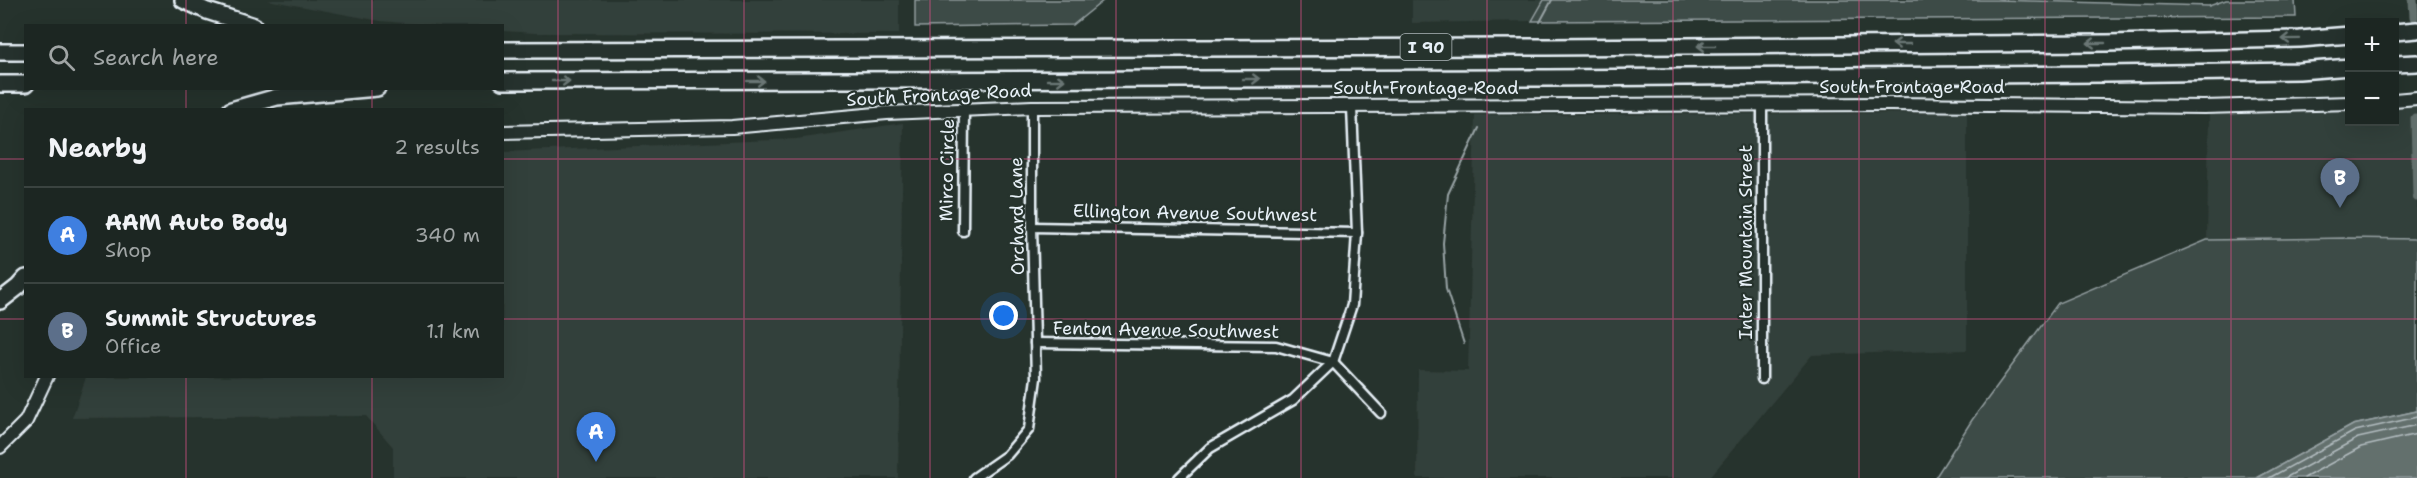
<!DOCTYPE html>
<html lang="en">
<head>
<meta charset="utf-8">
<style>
	:root { --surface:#1c2622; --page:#252e2a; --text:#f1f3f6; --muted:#a0a5a5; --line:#3a4340; --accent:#8c9099 }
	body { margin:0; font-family:"Shantell Sans",sans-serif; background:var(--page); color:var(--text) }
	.controls { position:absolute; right:18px; top:18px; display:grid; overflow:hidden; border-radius:0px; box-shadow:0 6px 24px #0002 }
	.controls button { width:54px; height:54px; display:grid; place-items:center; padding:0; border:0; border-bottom:2px solid var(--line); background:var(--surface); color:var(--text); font:30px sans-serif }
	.you { position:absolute; left:1004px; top:316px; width:21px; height:21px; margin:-15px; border:4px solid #fff; border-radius:50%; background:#1a73e8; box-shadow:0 0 0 9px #1a73e833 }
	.badge { display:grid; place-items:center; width:39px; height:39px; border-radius:50%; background:var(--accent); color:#fff; font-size:20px; font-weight:700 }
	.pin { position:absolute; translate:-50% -50px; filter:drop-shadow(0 2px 3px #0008) }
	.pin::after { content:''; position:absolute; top:32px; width:21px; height:18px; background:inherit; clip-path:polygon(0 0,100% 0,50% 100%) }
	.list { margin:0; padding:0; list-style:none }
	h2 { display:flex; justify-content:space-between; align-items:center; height:78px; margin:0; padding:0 24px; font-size:26px }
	h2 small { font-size:20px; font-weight:400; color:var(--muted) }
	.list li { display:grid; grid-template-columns:39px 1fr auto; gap:18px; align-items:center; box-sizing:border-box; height:96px; padding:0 24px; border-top:2px solid var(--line) }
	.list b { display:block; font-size:22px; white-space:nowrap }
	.list p { margin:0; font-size:20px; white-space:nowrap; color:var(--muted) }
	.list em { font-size:20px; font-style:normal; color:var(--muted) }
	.icon { flex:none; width:33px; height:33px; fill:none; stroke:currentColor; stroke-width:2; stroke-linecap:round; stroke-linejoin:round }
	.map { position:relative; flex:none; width:2417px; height:478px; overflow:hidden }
	.search { position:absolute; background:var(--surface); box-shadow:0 6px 24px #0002; left:24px; top:24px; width:480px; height:66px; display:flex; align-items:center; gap:15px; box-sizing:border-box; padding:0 21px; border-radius:0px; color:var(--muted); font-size:22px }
	.panel { position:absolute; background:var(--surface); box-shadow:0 6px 24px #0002; left:24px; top:108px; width:480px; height:270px; border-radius:0px }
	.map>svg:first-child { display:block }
	.built { fill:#333f3a }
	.green { fill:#3e4b47; stroke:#939ea0; stroke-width:1.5 }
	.water { fill:#636f6d; stroke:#98a3a5; stroke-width:1.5 }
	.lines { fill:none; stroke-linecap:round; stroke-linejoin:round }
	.shore { stroke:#b3bdc0; stroke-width:1.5 }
	.stream { stroke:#98a3a5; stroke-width:2 }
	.canal { stroke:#636f6d; stroke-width:9 }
	.street-casing { stroke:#e8f1f8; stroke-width:13 }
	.secondary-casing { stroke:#e8f1f8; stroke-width:16 }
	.highway-casing { stroke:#e8f1f8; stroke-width:20 }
	.street { stroke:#26332d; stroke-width:8 }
	.secondary { stroke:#26332d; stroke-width:12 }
	.highway { stroke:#26332d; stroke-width:15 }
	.oneway { stroke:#6a7674 }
	.grid { fill:none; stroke:#cc4e82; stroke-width:1.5; stroke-opacity:0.55 }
	.labels { text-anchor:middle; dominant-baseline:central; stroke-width:4.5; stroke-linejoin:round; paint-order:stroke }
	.shield { fill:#26332d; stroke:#aeb8bb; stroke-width:1.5 }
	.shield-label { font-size:16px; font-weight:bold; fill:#e8f1f8 }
	.street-label { font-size:18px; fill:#e8f1f8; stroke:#26332d }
</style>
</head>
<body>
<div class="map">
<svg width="2417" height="478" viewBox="0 0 2417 478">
	<rect width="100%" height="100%" fill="#26332d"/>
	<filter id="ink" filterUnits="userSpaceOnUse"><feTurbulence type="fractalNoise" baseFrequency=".0167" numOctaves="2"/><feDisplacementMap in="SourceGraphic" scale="12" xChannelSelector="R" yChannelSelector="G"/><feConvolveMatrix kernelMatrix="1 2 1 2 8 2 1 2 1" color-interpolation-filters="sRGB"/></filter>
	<g filter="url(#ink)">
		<g class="built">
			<polygon points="267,0 899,0 899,34 534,33 503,31 502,26 439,26 380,21"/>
			<polygon points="1412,0 1544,0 1532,21 1412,23"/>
			<polygon points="2417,105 2417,239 2207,240 2209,113 2349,109 2350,122 2394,122 2395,107"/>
			<polygon points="1967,113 1967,350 1812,355 1709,478 1417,478 1418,370 1468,371 1475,115"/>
			<polygon points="903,123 898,478 393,478 393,447 366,416 72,418 86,377 502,376 503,152 796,139"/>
		</g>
		<g class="green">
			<polygon points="915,0 1104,0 1073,25 915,27"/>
			<polygon points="1544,0 1998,0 2209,6 2226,0 2295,0 2296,17 1532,21"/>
			<polygon points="2347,238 2417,239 2417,411 2353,425 2257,478 1935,478 1972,420 2058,303 2207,240"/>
		</g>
		<polygon class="water" points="2417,411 2417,478 2257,478 2353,425"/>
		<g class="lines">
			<g class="shore">
				<polyline points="2269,478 2355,431 2417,417"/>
				<polyline points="2285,478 2358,438 2417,425"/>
				<polyline points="2304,478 2361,447 2417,434"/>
			</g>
			<g class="stream">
				<polyline points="1540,22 1552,0"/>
				<polyline points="1464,344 1446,289 1443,243 1448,194 1479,128"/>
			</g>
			<g class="canal">
				<polyline points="2413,0 2414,17"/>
				<polyline points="2415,118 2417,197"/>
			</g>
			<defs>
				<g id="street">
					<polyline points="1032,227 1357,233"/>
					<polyline points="963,231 964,110"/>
					<polyline points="1035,343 1276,346 1333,362 1381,413"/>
					<polyline points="1762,379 1762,105"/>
					<polyline points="974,478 1007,455 1029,429 1036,378 1032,227 1032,107"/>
					<polyline points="1179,478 1210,448 1293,400 1333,362 1352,305 1357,233 1352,107"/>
				</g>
				<g id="secondary">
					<polyline points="2394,100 2417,98"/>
					<polyline points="502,132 732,127 887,113 1032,107 1890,104 2204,107 2350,103"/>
					<polyline points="0,447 26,421 47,376"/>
				</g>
				<g id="highway">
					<polyline points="183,0 207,11 254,26"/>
					<polyline points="2394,32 2417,30"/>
					<polyline points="502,50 1547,47 2107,43 2300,39 2350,35"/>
					<polyline points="0,52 26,52"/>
					<polyline points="2394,64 2417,63"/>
					<polyline points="502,81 1547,78 2107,74 2299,71 2350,67"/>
					<polyline points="0,84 26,84"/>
					<polyline points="231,110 277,97 377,88"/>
					<polyline points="0,301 18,287 26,278"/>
				</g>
			</defs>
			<use href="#street" class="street-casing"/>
			<use href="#secondary" class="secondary-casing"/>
			<use href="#highway" class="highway-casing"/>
			<use href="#street" class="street"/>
			<use href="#secondary" class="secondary"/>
			<use href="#highway" class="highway"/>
		</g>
		<defs><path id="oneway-shaft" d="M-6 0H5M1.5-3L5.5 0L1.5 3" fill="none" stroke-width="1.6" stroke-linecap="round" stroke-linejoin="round" transform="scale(1.5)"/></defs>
		<g class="oneway">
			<use href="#oneway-shaft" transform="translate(2291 39) rotate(179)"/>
			<use href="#oneway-shaft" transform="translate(2096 43) rotate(180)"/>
			<use href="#oneway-shaft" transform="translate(1901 44) rotate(180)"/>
			<use href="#oneway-shaft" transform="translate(1706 46) rotate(180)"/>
			<use href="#oneway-shaft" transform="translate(1251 79)"/>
			<use href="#oneway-shaft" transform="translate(1056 80)"/>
			<use href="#oneway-shaft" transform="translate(561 81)"/>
			<use href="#oneway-shaft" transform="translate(756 81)"/>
		</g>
	</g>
	<path class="grid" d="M 186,0 L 186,26M 372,0 L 372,26M 558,0 L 558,478M 744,0 L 744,478M 930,0 L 930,478M 1116,0 L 1116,478M 1301,0 L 1301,478M 1487,0 L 1487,478M 1673,0 L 1673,478M 1859,0 L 1859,478M 2045,0 L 2045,478M 2231,0 L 2231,478M 186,88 L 186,110M 372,88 L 372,110M 0,159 L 26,159M 502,159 L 2417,159M 0,319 L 26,319M 502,319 L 2417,319M 186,376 L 186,478M 372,376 L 372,478"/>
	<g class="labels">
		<rect class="shield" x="1400.5" y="34" width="51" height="26" rx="4.5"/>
		<g class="shield-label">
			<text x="1426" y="47">I 90</text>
		</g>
		<g class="street-label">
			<text x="1912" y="87">South Frontage Road</text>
			<text x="1426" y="88">South Frontage Road</text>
			<text transform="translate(939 95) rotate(-3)">South Frontage Road</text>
			<text transform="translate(947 170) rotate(-89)">Mirco Circle</text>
			<text transform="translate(1195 213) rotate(1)">Ellington Avenue Southwest</text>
			<text transform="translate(1017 216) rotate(-91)">Orchard Lane</text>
			<text transform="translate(1746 242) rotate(-90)">Inter Mountain Street</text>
			<text transform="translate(1166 330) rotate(1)">Fenton Avenue Southwest</text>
		</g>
	</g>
</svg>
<div class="controls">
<button>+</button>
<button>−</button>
</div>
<div class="you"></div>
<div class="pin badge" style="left:596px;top:462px;background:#3f7fe0">A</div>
<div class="pin badge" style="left:2340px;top:208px;background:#5c6f8a">B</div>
<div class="search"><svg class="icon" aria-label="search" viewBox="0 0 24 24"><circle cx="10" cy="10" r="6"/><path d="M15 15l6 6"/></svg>Search here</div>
<section class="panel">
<h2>Nearby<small>2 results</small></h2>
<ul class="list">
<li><span class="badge" style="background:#3f7fe0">A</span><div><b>AAM Auto Body</b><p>Shop</p></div><em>340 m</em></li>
<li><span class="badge" style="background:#5c6f8a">B</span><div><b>Summit Structures</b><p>Office</p></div><em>1.1 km</em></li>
</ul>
</section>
</div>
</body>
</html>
